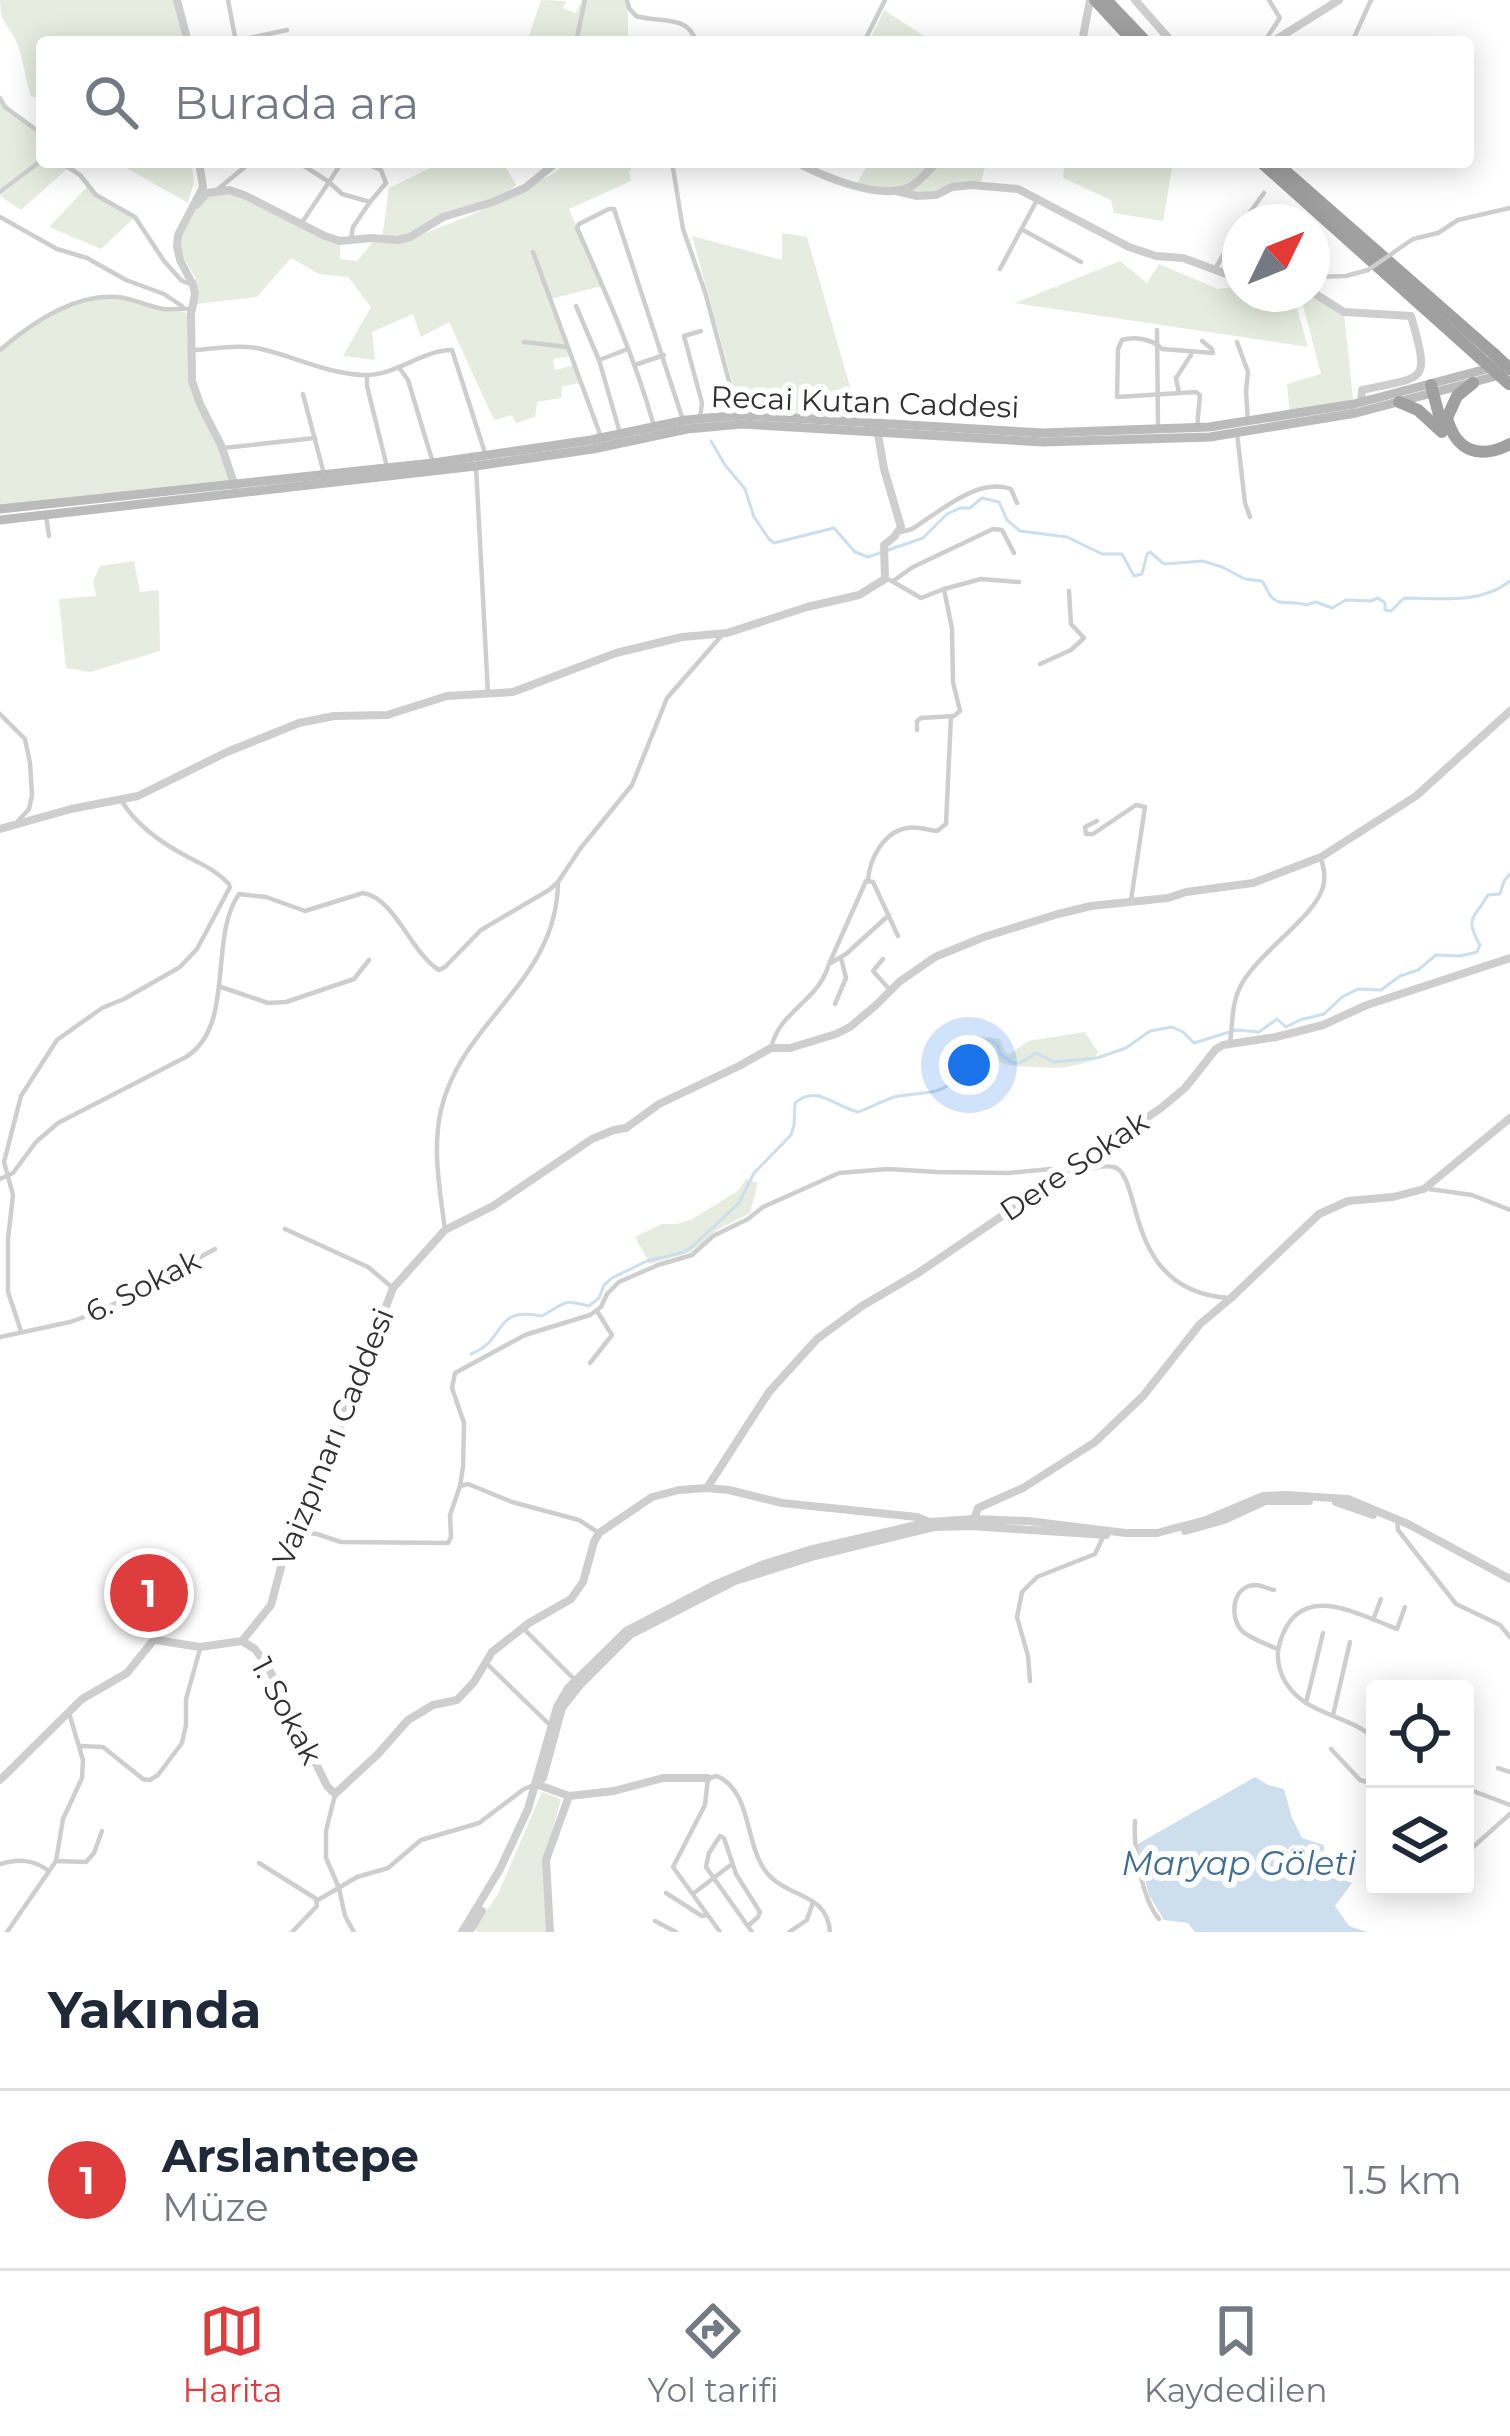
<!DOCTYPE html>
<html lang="tr">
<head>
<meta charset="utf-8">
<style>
	:root { --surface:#fff; --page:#f6f6f7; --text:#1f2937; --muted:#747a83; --line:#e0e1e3; --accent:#df3c3e }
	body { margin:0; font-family:Montserrat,sans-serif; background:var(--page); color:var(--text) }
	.controls { position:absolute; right:36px; bottom:36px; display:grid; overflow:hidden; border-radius:12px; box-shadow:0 6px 30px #0003 }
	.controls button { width:108px; height:108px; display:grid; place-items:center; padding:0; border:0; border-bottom:3px solid var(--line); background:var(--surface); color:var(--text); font:60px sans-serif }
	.compass { position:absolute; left:1222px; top:204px; width:108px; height:108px; border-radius:50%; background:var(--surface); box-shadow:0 6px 30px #0003; rotate:47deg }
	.you { position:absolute; left:969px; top:1065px; width:42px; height:42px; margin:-30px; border:9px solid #fff; border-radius:50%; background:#1a73e8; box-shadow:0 0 0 18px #1a73e833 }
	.badge { display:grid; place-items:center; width:78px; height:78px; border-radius:50%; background:var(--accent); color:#fff; font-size:39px; font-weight:700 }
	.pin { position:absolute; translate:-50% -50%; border:6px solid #fff; box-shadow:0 3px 12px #0006 }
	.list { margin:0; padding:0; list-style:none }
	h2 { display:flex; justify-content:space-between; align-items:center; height:156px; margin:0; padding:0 48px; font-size:51px }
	h2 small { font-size:39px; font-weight:400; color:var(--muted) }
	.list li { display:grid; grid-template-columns:78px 1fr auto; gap:36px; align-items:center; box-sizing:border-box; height:180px; padding:0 48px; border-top:3px solid var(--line) }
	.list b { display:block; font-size:45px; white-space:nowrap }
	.list p { margin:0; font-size:39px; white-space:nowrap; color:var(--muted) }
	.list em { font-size:39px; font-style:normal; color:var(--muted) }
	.icon { flex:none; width:66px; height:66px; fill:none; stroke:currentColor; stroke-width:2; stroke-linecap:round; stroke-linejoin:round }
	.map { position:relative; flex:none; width:1510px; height:1932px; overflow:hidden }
	.search { position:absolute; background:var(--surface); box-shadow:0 6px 30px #0003; left:36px; right:36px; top:36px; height:132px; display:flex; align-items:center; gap:30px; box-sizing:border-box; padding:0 42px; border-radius:12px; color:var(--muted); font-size:45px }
	.sheet { height:336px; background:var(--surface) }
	nav { display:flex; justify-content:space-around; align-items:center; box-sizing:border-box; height:168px; border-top:3px solid var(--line); background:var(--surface); font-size:33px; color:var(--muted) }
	nav a { display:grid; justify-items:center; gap:6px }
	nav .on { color:var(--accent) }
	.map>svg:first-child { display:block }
	.green { fill:#e6ede0 }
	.water { fill:#cddeec }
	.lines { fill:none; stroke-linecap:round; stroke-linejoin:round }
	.stream { stroke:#cddeec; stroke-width:3 }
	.minor { stroke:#cecece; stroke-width:4.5 }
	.tertiary { stroke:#cecece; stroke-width:8 }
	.secondary { stroke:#bbb; stroke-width:9 }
	.trunk { stroke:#a0a0a0; stroke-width:12 }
	.minor-bridge { stroke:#cecece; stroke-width:4.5 }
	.trunk-bridge { stroke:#a0a0a0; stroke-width:12 }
	.labels { text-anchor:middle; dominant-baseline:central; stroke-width:12; stroke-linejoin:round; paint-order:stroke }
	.street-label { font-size:30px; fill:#313131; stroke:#fff }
	.water-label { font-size:33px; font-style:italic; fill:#416d91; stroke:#fff }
</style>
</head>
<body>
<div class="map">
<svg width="1510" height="1932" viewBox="0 0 1510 1932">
	<rect width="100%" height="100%" fill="#fff"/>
	<g class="green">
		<path d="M 0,0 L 175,0 L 188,42 L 42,42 L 42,100 L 31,96 C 25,79 24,62 18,46 C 11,25 0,27 0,0 Z"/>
		<polygon points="541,0 566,1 563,8 576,13 582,0 628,0 628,42 527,42"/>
		<polygon points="884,10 933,42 869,42"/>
		<polygon points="0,100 42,134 42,162 60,162 68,168 21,210 0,196 27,174 0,192"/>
		<polygon points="116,162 191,162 194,182 188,203"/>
		<polygon points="442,162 503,162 516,185 499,199 443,217 412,238 469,216 549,176 570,162 636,162 629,172 631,181 569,209 602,286 551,299 571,356 553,359 555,370 574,365 582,383 562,386 561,398 537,402 535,417 516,423 512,415 494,420 449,322 421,337 413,314 372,332 375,360 343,356 371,307 348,277 319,274 291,258 257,297 197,304 193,285 196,279 177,246 191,213 207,193 236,192 340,241 340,259 357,261 376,238 382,238 389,188"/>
		<polygon points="870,162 1001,162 1001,166 985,167 980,186 952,187 936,195 917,196 909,187 896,191 855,186"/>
		<polygon points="1065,162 1173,162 1163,221 1114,213 1111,200 1063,178"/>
		<polygon points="88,186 96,195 135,217 101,249 49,227"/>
		<polygon points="782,233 807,237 859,418 741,414 692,236 782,260"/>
		<polygon points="1120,261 1147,283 1159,264 1218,289 1240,286 1240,294 1293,294 1308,347 1015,303"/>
		<polygon points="1300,294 1312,294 1344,312 1353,399 1290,416 1287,384 1321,374"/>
		<polygon points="101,298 136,300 191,314 196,392 235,484 0,509 0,350 30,327 61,310"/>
		<polygon points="134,561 140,592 159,590 160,651 90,672 66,668 59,599 96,596 93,581 100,566"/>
		<path d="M 1085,1032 L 1098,1052 L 1094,1060 C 1067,1068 1062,1069 1034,1067 C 1017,1066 1010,1068 995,1059 L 954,1086 L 950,1078 L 957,1070 L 955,1048 C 969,1034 982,1035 1000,1039 L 1006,1054 L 1010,1054 L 1028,1041 Z"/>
		<polygon points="746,1179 758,1183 750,1213 717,1230 691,1252 650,1264 635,1237 662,1224 677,1224 692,1219 738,1191"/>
		<polygon points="542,1792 561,1799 543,1867 550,1932 479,1932 474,1929 498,1894"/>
	</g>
	<polygon class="water" points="1255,1777 1268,1785 1284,1789 1292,1818 1302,1838 1324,1845 1324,1857 1332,1863 1338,1878 1352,1883 1335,1906 1349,1926 1367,1932 1195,1932 1188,1923 1164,1920 1149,1895 1136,1845"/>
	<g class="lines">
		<g class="stream">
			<path d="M 711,441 L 725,465 L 745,489 L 754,517 L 769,539 L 774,543 L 834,528 L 855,552 L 868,557 L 923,538 L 947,514 L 960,508 L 970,508 L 982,498 L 999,502 L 1007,520 L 1020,531 L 1067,537 L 1102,554 L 1122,554 L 1134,576 L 1142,574 L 1147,554 L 1150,552 L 1164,564 L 1203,561 L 1222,567 L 1245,579 L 1262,581 C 1266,586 1267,591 1270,595 C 1278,608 1294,599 1306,605 L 1316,602 L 1332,608 L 1346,600 L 1371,601 L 1378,598 L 1385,603 L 1385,610 L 1391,611 L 1404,598 C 1439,598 1480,605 1510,581"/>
			<path d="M 471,1354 C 509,1339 491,1306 542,1316 C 565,1304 561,1298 589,1306 L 599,1298 L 604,1285 L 612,1278 L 647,1261 L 684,1252 L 694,1245 L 739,1203 L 754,1173 L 791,1135 L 794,1125 L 795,1103 C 817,1084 835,1107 858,1112 C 870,1108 882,1101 894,1097 C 914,1092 944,1097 958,1076 C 963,1068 958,1057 961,1048 L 978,1040 L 993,1041 L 998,1046 L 1000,1054 C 1016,1068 1020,1064 1036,1053 L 1054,1062 L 1097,1058 L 1126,1048 L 1150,1031 L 1172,1027 L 1183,1032 L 1194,1043 L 1236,1030 L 1259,1032 L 1277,1019 L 1286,1027 L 1300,1020 L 1324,1014 L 1342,997 L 1358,989 L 1381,990 L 1400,976 L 1418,970 L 1436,955 L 1460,956 L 1477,952 L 1480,945 C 1464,917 1474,919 1488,895 L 1500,894 L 1504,881 L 1510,874"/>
		</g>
		<g class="minor">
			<polyline points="228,0 236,42"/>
			<path d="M 627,0 L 629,8 L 636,16 C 658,23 689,14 696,42"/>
			<polyline points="235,41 287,30"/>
			<polyline points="576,42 585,0"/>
			<polyline points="864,42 885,0"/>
			<polyline points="1264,42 1280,18 1269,0"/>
			<polyline points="1352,42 1371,0"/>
			<polyline points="0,98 5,107 42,134"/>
			<polyline points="60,162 80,175 96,195 135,217 164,261 182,281 193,285"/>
			<polyline points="298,162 329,182 301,224"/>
			<polyline points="342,162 329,182 342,194 370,202 386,183 381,170 362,162"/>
			<polyline points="672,162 683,229 705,292 737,411"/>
			<polyline points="218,189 251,162"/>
			<polyline points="0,192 42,160"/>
			<polyline points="0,217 57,249 87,258 126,280 164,294 182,306"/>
			<polyline points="1243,222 1264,193"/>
			<polyline points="1023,230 1081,262"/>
			<polyline points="351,239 353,227 370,202"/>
			<polyline points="533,252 601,437"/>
			<polyline points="1394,252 1413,239 1438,233 1458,220 1510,208"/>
			<polyline points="1000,269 1037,200"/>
			<polyline points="1215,269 1240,226"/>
			<polyline points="1312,277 1346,276 1368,270"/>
			<polyline points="576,306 599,360"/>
			<polyline points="1157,330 1158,425"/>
			<polyline points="524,342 567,347"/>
			<polyline points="1237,342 1248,372 1246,391 1248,422"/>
			<path d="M 0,350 C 30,324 75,293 118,297 C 134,299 148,306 163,309 C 172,310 182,308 191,309"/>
			<path d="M 195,350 C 215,349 241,344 261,349 C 296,357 326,373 362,375 C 395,377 421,350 452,350 L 486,456"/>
			<polyline points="635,365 664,355"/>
			<polyline points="400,369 408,380 433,463"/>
			<polyline points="367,376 367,386 387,467"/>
			<polyline points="1179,393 1176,378 1191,355"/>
			<polyline points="303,394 324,474"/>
			<polyline points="700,418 702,403 684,336 701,331"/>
			<path d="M 654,426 C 635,358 606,293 577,228 L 579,224 L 609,209 L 614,209 L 683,420"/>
			<path d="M 1197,428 L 1200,395 L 1196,392 L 1117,397 L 1118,349 L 1122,340 C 1135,336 1152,339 1162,349 L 1213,353 L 1212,349 L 1202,341"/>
			<polyline points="620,433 599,360 628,349"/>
			<polyline points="1237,433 1245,503 1250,517"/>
			<polyline points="223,448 315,438"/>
			<polyline points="476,466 488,694"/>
			<polyline points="46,515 49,536"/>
			<path d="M 901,532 L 912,529 C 940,512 977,477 1011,489 L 1017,503"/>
			<polyline points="890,580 921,598 944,589 981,579 1019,582"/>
			<polyline points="893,581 913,567 993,529 1002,530 1014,553"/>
			<polyline points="1040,664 1071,650 1084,638 1071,624 1069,591"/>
			<polyline points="0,714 25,739 30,763 32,795 29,809 18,821"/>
			<polyline points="917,730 917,721 921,718 954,716 960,711 953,682 952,629 944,589"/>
			<path d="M 121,800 C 136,825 163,844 188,857 C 203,865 217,871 229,884"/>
			<polyline points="1097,821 1085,827 1086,834 1093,834 1136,805 1145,807 1131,900"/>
			<path d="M 868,881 C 869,860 883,832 907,828 C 915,826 929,830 937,831 L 946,824 L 951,716"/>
			<polyline points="889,915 846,954 829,964 866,881 873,882 898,936"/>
			<polyline points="883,959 873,971 890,990"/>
			<polyline points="221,987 268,1003 286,1002 354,979 369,960"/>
			<polyline points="835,1004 846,978 841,958"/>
			<path d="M 1230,1042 C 1233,1024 1231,1005 1240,987 C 1257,953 1315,917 1323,887 C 1326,877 1324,868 1321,859"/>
			<path d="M 771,1048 C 780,1010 816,1003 828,967"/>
			<path d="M 1076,1169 C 1088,1171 1103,1164 1114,1167 C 1144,1176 1122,1291 1229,1298"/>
			<path d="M 0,1179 L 13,1173 L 36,1142 L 58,1123 L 186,1057 C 236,1026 208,938 239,894 L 266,897 L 305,911 L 363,893 C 395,898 411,953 439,970 L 445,967 L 481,930 L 549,890 L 558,882 L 580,849 L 632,785 L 667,698 L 723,634"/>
			<polyline points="1429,1189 1472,1195 1510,1210"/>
			<polyline points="285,1229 368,1267 393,1288"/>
			<path d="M 445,1230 C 440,1191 432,1149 441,1110 C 462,1019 557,983 558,882"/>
			<polyline points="21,1331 8,1292 8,1239 13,1195 4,1162 21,1096 57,1040 102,1008 124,999 180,967 197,949 230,887"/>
			<polyline points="0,1337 70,1322 101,1311 215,1249"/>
			<polyline points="590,1363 612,1335 597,1311"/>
			<polyline points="460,1486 468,1484 512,1502 579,1520 599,1533"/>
			<polyline points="1397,1520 1398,1530 1456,1604 1500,1625 1510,1637"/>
			<polyline points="301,1532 317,1534 341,1542 448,1543 451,1537 450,1515 460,1486 463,1467 464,1423 452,1388 455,1373 525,1335 590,1315 601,1307 607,1294 619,1282 658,1265 692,1255 713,1236 748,1219 763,1207 839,1173 888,1169 937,1172 1008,1173 1051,1169 1065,1171"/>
			<path d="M 1274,1590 C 1268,1589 1262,1585 1255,1585 C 1232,1586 1229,1617 1242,1631 C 1251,1639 1267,1644 1277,1649"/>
			<polyline points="1373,1620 1381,1599"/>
			<polyline points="523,1628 574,1679"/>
			<polyline points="485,1662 550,1725"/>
			<polyline points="1030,1681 1028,1656 1017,1617 1022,1592 1037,1577 1095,1554 1104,1535"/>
			<polyline points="1306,1703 1323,1633"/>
			<polyline points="1333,1715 1350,1642"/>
			<path d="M 1375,1739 C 1352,1717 1316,1716 1294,1693 C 1281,1680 1274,1660 1280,1642 C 1299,1580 1355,1613 1397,1629 L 1405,1607"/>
			<polyline points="80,1746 103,1747 143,1779 150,1780 158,1775 182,1743 186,1725 186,1699 200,1649"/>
			<polyline points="1331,1749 1360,1780 1375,1784"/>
			<polyline points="1498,1768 1510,1772"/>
			<polyline points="1465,1788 1510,1805"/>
			<polyline points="335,1795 326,1831 326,1858 339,1888 345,1916 354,1932"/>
			<path d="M 1135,1821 C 1133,1847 1142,1899 1159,1919"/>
			<polyline points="1465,1854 1510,1814"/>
			<polyline points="56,1861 86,1862 94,1853 102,1831"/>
			<polyline points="259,1863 318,1900 357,1877 388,1868 421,1840 479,1823 524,1789 536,1784"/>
			<path d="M 0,1864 C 19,1859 33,1859 49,1871"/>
			<polyline points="666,1893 702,1916 707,1915"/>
			<polyline points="694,1893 732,1864"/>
			<polyline points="655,1921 676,1932"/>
			<polyline points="748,1926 758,1917 760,1912 736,1874 724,1838 720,1836 709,1853 706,1867 752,1932"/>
			<polyline points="7,1932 56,1861 63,1819 82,1778 83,1760 69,1713"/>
			<polyline points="292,1932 317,1906 316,1900"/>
			<path d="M 720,1932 L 673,1867 L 705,1805 L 708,1778 L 717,1776 C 751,1791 745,1841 764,1869 C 785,1900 827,1890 830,1932"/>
			<polyline points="789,1932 807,1920 813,1902"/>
		</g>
		<g class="tertiary">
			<polyline points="177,0 188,42"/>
			<polyline points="1135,0 1172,42"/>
			<polyline points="1082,42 1090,0"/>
			<polyline points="1272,42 1339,0"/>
			<polyline points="199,162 203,187 178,235 177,246 180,260 193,285 195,294 191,314 192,381 200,404 221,445 235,486"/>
			<path d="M 796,162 C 822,176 878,200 908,188 C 919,183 928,171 937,162"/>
			<polyline points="896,191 917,196 936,195 952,187 971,185 1018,189 1129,247 1156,256 1183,258 1240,279"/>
			<polyline points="196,205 207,193 229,190 244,195 325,236 340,241 371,238 398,240 410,237 443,217 493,202 525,188 557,162"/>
			<path d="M 1312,292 L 1344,312 L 1411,316 C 1430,384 1427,376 1362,390 L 1361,402"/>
			<polyline points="0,829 71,809 138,796 227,752 299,723 334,716 387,715 447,696 513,692 616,653 682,637 727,633 807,607 859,595 885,579 884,545 894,537 901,527 884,469 877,428"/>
			<polyline points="707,1488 769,1392 817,1339 862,1306 918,1273 1161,1108 1185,1088 1216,1049 1223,1045 1276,1037 1323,1025 1367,1005 1510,958"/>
			<polyline points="1336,1502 1373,1515"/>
			<polyline points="974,1519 978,1508 1023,1488 1095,1442 1143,1396 1200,1324 1231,1298 1319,1214 1348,1201 1393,1197 1424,1189 1510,1118"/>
			<polyline points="1185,1531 1224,1520 1265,1501 1309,1501"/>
			<polyline points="242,1641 271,1605 284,1556 301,1532 316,1494 341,1425 351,1386 375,1336 393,1288 445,1230 493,1206 592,1139 614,1130 626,1128 659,1104 739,1066 771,1048 790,1048 836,1034 850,1027 876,1005 899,982 935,957 984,937 1058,914 1091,906 1168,898 1186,892 1253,883 1321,857 1416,796 1510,711"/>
			<polyline points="543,1778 562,1708 580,1685 630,1635 735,1581 815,1556 934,1527 971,1526 1106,1535"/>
			<polyline points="0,1780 82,1699 127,1673 152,1642 156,1640 200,1647 242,1641 255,1649 268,1667 327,1786 335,1794 378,1754 408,1720 433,1705 457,1700 474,1682 492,1652 529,1623 571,1599 583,1582 594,1542 599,1533 652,1497 679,1490 707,1488 729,1490 782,1503 917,1517 929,1522 934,1527"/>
			<polyline points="536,1784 569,1796 614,1791 663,1778 708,1778"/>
			<polyline points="462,1932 500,1869 528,1809 557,1707 568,1688 626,1631 714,1585 764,1564 809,1550 929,1522 974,1519 1028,1521 1126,1533 1157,1533 1206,1520 1263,1496 1286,1495 1348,1499 1408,1524 1510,1579"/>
			<polyline points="469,1932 482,1911"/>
			<polyline points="550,1932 546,1860 569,1796"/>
		</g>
		<g class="secondary">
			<polyline points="0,509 433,463 591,440 686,420 742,415 1043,433 1209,427 1354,404 1494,367"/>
			<polyline points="0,520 476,466 593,449 687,429 742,424 1043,442 1210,437 1356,413 1504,374"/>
		</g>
		<g class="trunk">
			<polyline points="1095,0 1134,42"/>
			<polyline points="1106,0 1146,42"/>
			<polyline points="1261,162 1480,358"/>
			<polyline points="1275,162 1494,354"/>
			<path d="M 1473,383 L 1457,396 L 1447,418 C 1456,451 1479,460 1510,444"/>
			<polyline points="1431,385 1443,430"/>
			<polyline points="1399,402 1418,410 1442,432"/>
		</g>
		<polyline class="minor-bridge" points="1368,270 1393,253"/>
		<g class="trunk-bridge">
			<polyline points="1494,354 1510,369"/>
			<polyline points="1480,358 1509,384"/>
		</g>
	</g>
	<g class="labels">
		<g class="street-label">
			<text transform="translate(865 402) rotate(2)">Recai Kutan Caddesi</text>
			<text transform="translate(1074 1166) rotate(-34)">Dere Sokak</text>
			<text transform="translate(143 1286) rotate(-27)">6. Sokak</text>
			<text transform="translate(333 1437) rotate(-68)">Vaizpınarı Caddesi</text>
			<text transform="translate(287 1711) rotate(62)">1. Sokak</text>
		</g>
		<g class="water-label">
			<text x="1239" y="1863">Maryap Göleti</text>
		</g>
	</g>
</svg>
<div class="controls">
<button><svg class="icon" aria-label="locate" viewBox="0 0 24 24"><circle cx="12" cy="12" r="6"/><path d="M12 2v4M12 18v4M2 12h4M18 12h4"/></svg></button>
<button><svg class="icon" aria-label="layers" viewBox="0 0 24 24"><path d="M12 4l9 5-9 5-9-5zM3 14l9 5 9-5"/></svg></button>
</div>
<svg class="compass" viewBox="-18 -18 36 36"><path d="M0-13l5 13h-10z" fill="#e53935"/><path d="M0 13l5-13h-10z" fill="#747a83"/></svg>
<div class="you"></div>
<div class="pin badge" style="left:149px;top:1593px">1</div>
<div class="search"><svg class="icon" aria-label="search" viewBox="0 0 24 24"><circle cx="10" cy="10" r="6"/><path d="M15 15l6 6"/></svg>Burada ara</div>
</div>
<section class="sheet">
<h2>Yakında<small></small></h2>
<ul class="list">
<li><span class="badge">1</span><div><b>Arslantepe</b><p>Müze</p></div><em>1.5 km</em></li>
</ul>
</section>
<nav>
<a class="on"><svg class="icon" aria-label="map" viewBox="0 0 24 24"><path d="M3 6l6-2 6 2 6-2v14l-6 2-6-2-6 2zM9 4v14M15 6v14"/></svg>Harita</a>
<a><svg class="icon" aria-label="directions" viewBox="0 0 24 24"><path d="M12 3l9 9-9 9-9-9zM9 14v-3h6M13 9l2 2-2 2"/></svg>Yol tarifi</a>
<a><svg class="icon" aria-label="saved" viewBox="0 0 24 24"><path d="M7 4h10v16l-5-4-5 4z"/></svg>Kaydedilen</a>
</nav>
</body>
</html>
